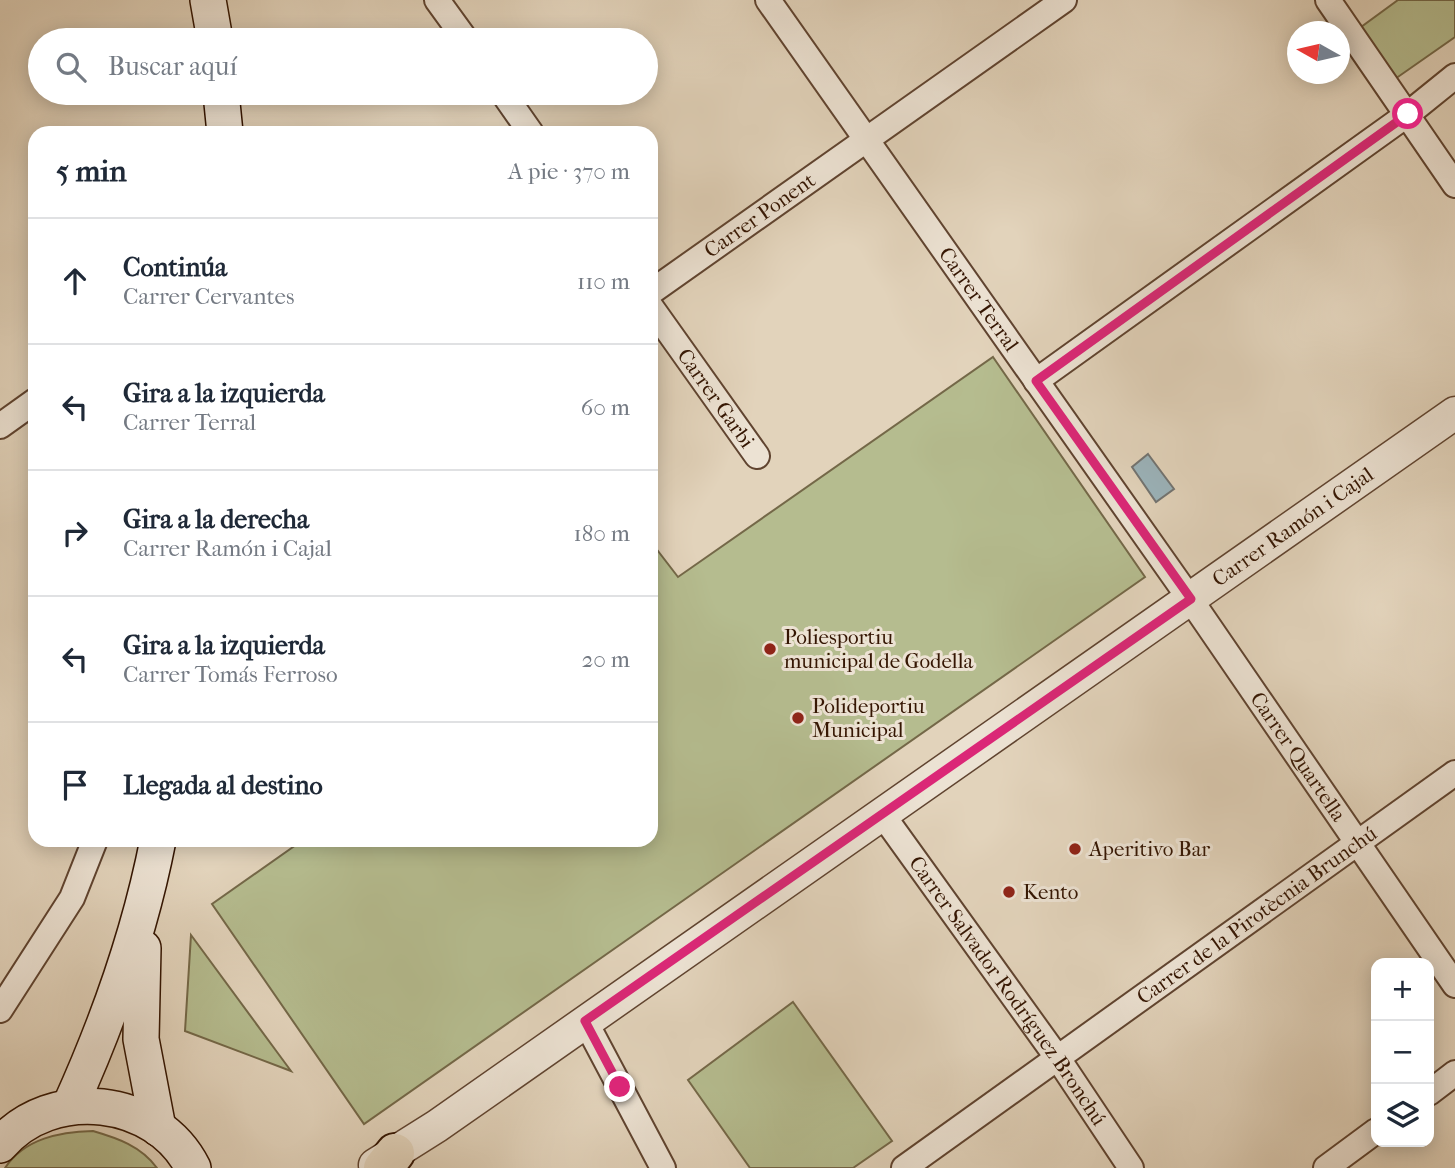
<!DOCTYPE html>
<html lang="es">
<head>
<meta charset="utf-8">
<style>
	:root { --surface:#fff; --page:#f2f2f3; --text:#1f2937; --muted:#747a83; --line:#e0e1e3 }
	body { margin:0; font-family:"IM FELL French Canon",serif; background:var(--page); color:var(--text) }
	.controls { position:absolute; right:21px; bottom:21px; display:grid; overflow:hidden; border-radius:14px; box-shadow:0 4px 18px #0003 }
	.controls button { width:63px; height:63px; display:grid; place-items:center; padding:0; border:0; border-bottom:2px solid var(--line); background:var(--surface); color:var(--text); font:35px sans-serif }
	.compass { position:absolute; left:1287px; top:21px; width:63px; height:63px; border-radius:50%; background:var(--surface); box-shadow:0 4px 18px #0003; rotate:278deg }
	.stop { position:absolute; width:21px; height:21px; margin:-16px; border:5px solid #db2777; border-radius:50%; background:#fff }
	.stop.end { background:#db2777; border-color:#fff; box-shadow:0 2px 7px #0008 }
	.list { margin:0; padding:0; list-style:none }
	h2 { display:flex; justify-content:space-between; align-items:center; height:91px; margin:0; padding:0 28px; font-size:30px }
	h2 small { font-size:23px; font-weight:400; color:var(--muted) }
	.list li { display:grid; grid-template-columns:46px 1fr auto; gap:21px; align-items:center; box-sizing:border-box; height:126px; padding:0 28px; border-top:2px solid var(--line) }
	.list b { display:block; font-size:26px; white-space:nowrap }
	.list p { margin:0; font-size:23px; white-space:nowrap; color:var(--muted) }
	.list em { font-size:23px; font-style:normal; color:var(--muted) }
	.icon { flex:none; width:38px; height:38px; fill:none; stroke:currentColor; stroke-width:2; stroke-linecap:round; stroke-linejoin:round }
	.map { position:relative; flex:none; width:1455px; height:1168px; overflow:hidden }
	.search { position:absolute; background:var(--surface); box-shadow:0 4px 18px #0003; left:28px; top:28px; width:630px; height:77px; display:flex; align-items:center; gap:18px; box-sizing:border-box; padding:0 24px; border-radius:38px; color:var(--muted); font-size:26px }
	.panel { position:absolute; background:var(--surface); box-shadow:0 4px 18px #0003; left:28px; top:126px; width:630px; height:721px; border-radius:21px }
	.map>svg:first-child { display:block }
	.green { fill:#b5bc8f; stroke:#746848; stroke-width:2 }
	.water { fill:#9bb4bc; stroke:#727472; stroke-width:2 }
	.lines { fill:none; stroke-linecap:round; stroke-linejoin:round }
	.minor-casing { stroke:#604430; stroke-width:28 }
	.tertiary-casing { stroke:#604430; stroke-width:35 }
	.secondary-casing { stroke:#341502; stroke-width:38 }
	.primary-casing { stroke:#341502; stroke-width:42 }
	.minor { stroke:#ece2d3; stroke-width:24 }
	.tertiary { stroke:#ece2d3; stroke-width:32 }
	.secondary { stroke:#ece2d3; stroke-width:35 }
	.primary { stroke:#e2d3bb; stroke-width:38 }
	.route { stroke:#db2777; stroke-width:9 }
	.poi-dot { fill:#8f2418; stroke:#ece2d3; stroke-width:2.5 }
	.labels { text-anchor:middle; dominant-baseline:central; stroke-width:6; stroke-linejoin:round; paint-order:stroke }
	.street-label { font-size:21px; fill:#341502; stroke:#ece2d3 }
	.poi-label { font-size:21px; fill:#341502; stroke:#ece2d3; text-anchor:start }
</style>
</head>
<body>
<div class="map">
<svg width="1455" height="1168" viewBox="0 0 1455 1168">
	<rect width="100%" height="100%" fill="#e2d3bb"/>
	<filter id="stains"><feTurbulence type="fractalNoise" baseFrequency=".00286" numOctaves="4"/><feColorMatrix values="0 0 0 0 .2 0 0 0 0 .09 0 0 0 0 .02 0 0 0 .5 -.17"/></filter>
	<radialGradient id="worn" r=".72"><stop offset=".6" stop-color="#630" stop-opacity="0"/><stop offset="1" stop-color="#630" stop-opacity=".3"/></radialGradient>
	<g class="green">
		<polygon points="1398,0 1455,0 1455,37 1395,79 1357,30"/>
		<polygon points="993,357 1145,577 364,1124 212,904 303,840 651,840 651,542 678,577"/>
		<polygon points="191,935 277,1052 291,1071 185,1031"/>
		<polygon points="793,1002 892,1141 853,1168 750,1168 688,1080"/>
		<path d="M 93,1131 C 117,1138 141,1146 157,1168 L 5,1168 C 25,1138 60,1132 93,1131 Z"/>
	</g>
	<polygon class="water" points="1148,454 1174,489 1156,502 1132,467"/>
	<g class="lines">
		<defs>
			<g id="minor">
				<polyline points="437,0 466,40"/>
				<path id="s1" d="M 768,0 L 1190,599 L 1455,985"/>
				<polyline points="1328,0 1455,185"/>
				<polyline points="503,93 531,133"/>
				<path id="s2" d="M 651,292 L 1064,0"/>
				<path id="s3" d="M 651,307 L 757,456"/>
				<polyline points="1036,381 1408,114 1455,76"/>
				<polyline points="0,426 35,401"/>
				<path id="s4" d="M 882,814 L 1059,1060 L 1131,1168"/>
				<polyline points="0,1010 72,898 95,840"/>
				<polyline points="585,1021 663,1168"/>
				<polyline points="1429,1093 1455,1073"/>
				<path id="s5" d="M 904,1168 L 1455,773"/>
				<polyline points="1326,1168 1376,1131"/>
			</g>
			<g id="tertiary">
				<path id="s6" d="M 375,1165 L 437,1126 L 1455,413"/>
			</g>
			<g id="secondary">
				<polyline points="208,0 215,40"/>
				<polyline points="221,93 225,133"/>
				<polyline points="143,948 141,1039 158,1128"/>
				<path d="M 70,1106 C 109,1020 140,932 158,840"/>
				<path d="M 0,1145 C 51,1085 157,1096 193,1168"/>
			</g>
			<polyline id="primary" points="383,1168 395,1153"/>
		</defs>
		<use href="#minor" class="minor-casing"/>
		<use href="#tertiary" class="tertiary-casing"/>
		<use href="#secondary" class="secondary-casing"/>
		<use href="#primary" class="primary-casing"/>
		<use href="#minor" class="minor"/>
		<use href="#tertiary" class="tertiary"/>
		<use href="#secondary" class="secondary"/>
		<use href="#primary" class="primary"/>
	</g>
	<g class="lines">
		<polyline class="route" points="620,1087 585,1021 1191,599 1036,381 1408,114"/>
	</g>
	<g class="poi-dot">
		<circle cx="770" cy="649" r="7"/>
		<circle cx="798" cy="718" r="7"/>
		<circle cx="1075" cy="849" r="7"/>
		<circle cx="1009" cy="892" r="7"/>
	</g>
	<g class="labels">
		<g class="street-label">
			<text stroke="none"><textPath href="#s2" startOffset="133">Carrer Ponent</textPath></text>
			<text stroke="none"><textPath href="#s1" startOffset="366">Carrer Terral</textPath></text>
			<text stroke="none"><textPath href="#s3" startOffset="112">Carrer Garbi</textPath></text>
			<text stroke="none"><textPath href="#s6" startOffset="1118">Carrer Ramón i Cajal</textPath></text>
			<text stroke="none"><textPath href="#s1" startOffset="924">Carrer Quartella</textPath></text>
			<text stroke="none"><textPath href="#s5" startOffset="434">Carrer de la Pirotècnia Brunchú</textPath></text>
			<text stroke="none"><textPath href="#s4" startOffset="217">Carrer Salvador Rodríguez Bronchú</textPath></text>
		</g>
		<g class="poi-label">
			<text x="784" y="637">Poliesportiu<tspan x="784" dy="24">municipal de Godella</tspan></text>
			<text x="812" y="706">Polideportiu<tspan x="812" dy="24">Municipal</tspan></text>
			<text x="1089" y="849">Aperitivo Bar</text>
			<text x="1023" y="892">Kento</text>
		</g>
	</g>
	<rect width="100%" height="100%" filter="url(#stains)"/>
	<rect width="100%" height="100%" fill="url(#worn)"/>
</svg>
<div class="controls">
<button>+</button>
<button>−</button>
<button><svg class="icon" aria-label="layers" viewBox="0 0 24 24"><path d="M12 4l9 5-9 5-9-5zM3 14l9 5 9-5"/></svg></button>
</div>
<svg class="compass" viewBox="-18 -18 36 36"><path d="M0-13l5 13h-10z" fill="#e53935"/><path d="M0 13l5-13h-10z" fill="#747a83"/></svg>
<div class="stop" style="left:1408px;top:114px"></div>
<div class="stop end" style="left:620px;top:1087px"></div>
<div class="search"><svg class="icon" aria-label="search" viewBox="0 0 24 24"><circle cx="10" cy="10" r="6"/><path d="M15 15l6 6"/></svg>Buscar aquí</div>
<section class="panel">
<h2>5 min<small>A pie · 370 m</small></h2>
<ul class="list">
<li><svg class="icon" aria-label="ahead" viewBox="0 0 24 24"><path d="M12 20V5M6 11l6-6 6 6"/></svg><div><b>Continúa</b><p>Carrer Cervantes</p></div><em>110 m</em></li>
<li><svg class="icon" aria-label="left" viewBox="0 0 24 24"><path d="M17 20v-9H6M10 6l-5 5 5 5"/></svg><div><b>Gira a la izquierda</b><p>Carrer Terral</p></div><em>60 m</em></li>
<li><svg class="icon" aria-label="right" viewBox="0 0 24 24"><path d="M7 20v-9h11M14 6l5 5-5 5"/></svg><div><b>Gira a la derecha</b><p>Carrer Ramón i Cajal</p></div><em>180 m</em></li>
<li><svg class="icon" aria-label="left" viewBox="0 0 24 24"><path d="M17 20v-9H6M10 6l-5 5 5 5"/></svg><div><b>Gira a la izquierda</b><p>Carrer Tomás Ferroso</p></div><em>20 m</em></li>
<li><svg class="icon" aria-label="arrive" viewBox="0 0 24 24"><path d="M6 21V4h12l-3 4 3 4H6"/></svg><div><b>Llegada al destino</b></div></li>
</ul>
</section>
</div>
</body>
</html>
